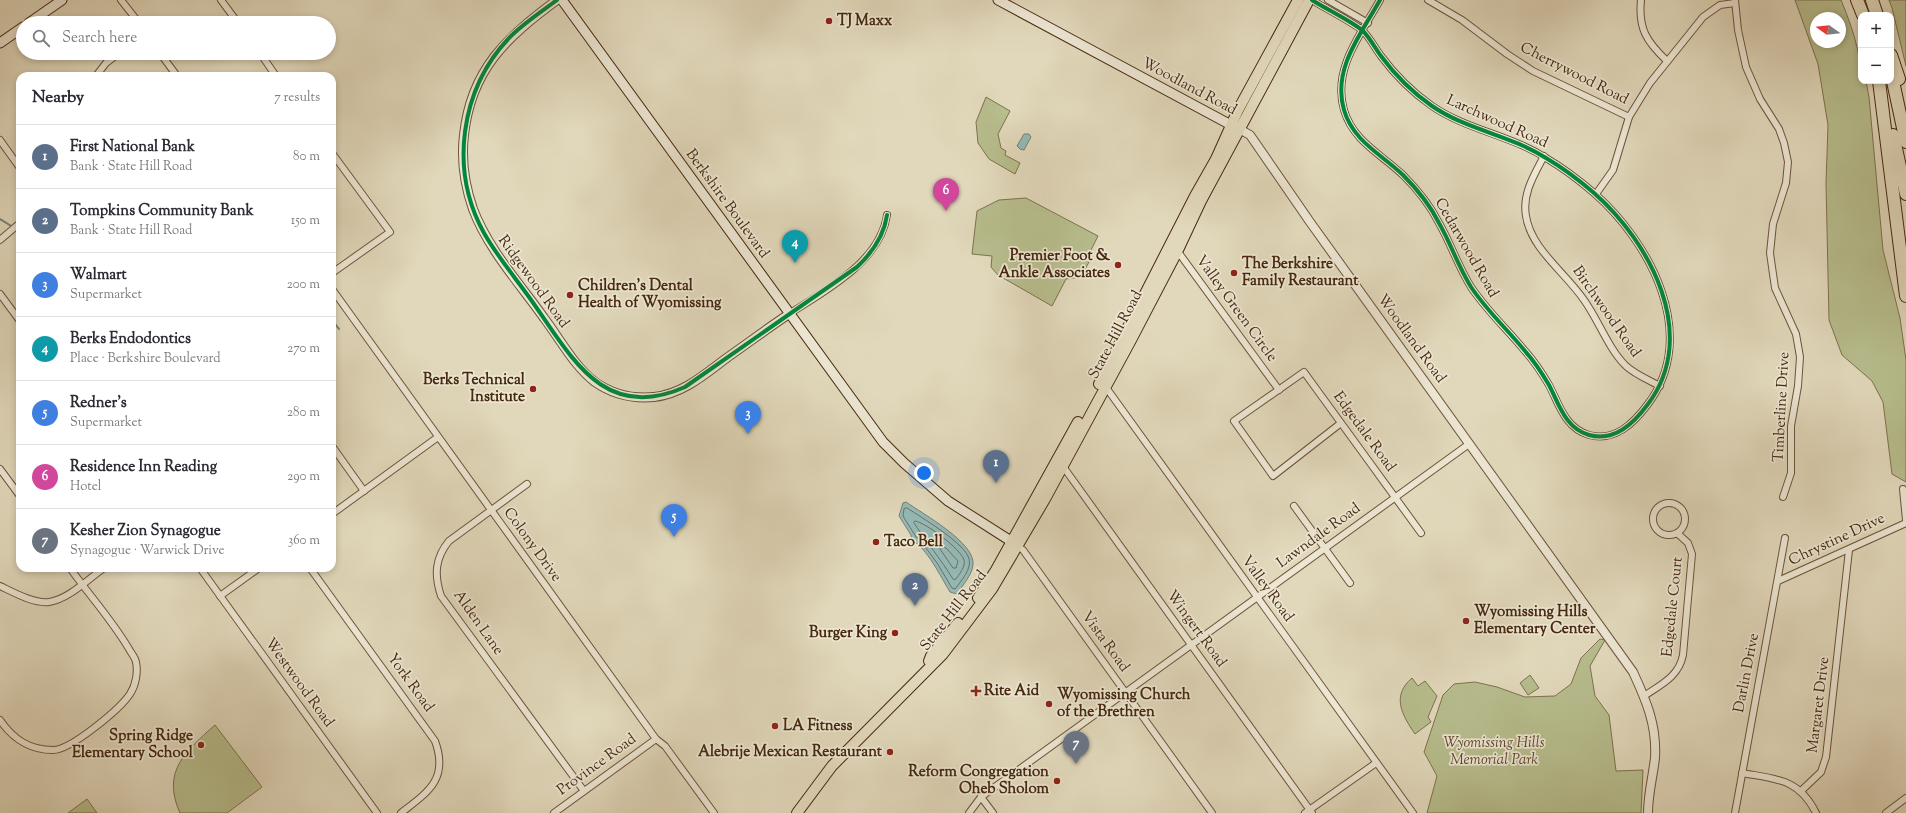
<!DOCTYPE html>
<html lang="en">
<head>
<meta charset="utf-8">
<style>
	:root { --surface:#fff; --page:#f2f2f3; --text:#2b2b33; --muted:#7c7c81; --line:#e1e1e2; --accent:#8f2418 }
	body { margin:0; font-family:"Sorts Mill Goudy",serif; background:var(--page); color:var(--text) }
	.controls { position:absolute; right:12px; top:12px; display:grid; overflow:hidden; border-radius:8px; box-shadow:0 2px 6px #0003 }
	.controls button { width:36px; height:36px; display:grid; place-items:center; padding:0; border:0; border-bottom:1px solid var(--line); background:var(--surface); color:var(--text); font:20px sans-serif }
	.compass { position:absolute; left:1810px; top:12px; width:36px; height:36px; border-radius:50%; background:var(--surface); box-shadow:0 2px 6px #0003; rotate:285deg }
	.you { position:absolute; left:924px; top:473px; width:14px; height:14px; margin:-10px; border:3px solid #fff; border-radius:50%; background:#1a73e8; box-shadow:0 0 0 6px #1a73e833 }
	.badge { display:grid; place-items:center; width:26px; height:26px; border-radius:50%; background:var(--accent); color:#fff; font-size:13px; font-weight:700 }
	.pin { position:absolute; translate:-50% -33px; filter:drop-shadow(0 1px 2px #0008) }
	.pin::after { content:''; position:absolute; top:21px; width:14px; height:12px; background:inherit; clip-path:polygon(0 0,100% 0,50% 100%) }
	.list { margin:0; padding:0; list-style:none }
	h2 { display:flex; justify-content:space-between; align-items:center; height:52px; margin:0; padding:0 16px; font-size:17px }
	h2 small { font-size:13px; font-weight:400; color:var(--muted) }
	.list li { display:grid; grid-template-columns:26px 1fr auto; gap:12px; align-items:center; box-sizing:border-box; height:64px; padding:0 16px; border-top:1px solid var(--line) }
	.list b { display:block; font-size:15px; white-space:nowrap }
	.list p { margin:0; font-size:13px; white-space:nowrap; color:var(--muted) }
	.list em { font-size:13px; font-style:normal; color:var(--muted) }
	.icon { flex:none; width:22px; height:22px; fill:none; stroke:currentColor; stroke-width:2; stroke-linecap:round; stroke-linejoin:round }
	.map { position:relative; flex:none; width:1906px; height:813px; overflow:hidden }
	.search { position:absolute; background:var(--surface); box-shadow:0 2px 6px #0003; left:16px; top:16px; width:320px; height:44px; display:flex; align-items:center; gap:10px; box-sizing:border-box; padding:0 14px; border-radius:22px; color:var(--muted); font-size:15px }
	.panel { position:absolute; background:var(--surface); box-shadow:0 2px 6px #0003; left:16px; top:72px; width:320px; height:500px; border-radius:12px }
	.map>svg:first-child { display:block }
	.green { fill:#b7bd8d; stroke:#7e724e; fill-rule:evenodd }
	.water { fill:#95b9b6; stroke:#757f73 }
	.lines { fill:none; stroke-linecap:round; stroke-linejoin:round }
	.shore { stroke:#6e7062; stroke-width:1 }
	.stream { stroke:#757f73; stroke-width:2 }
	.minor-casing { stroke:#6d543a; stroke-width:8 }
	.tertiary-casing { stroke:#6d543a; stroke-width:10 }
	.secondary-casing { stroke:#46280f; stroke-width:11 }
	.primary-casing { stroke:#46280f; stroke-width:12 }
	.motorway-casing { stroke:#46280f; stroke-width:14 }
	.minor { stroke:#ece6d3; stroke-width:6 }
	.tertiary { stroke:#ece6d3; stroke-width:8 }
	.secondary { stroke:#ece6d3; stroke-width:9 }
	.primary { stroke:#e1d8bb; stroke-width:10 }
	.motorway { stroke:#e1d8bb; stroke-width:12 }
	.cycleway-casing { stroke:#ece6d3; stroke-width:6 }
	.cycleway { stroke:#00873e; stroke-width:4 }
	.poi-dot { fill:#8f2418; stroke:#ece6d3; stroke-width:1.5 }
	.labels { text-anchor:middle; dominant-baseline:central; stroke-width:3.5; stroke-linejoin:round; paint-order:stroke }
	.poi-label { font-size:15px; font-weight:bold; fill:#46280f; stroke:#ece6d3; text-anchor:start }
	.street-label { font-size:15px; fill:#46280f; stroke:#ece6d3 }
	.park-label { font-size:15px; font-style:italic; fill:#5d4628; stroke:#ece6d3 }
</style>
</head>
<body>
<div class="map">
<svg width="1906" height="813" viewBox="0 0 1906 813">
	<rect width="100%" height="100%" fill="#e1d8bb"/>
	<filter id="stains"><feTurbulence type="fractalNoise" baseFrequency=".005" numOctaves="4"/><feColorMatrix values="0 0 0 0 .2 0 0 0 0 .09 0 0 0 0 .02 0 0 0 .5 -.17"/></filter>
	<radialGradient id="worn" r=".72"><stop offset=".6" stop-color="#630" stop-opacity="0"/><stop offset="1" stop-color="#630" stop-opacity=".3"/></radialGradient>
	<g class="green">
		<path d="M 1795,0 L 1841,0 C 1852,27 1861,52 1861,81 L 1866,81 L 1869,97 L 1883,250 L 1900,318 L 1906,360 L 1906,482 L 1892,474 L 1883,402 L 1872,381 L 1842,355 L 1829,320 L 1826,184 L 1828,125 L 1818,64 ZM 1816,18 L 1840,18 L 1840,42 L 1816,42 Z"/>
		<polygon points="1889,0 1906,0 1906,66 1892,8"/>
		<polygon points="986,97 1010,111 998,134 1001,148 1006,151 1005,155 1020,163 1015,174 989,159 978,143 976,122"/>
		<polygon points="1026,198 1098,236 1089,254 1090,260 1081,277 1066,279 1052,306 998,275 991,267 992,256 972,254 977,211 999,200"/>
		<polygon points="1600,639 1605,640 1590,666 1595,696 1609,715 1616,771 1643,770 1641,813 1427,813 1437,776 1424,752 1443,695 1454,684 1475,682 1497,687 1525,697 1555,696 1571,684 1581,658"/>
		<polygon points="1530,675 1539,688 1528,695 1520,683"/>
		<path d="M 1412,678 L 1418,686 L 1425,681 L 1437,696 L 1428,717 L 1431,722 L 1415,734 C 1402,715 1391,696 1412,678 Z"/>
		<path d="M 215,725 L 262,787 L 227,813 L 180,813 C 161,771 186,751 215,725 Z"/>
		<polygon points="87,799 97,813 68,813"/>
	</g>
	<g class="water">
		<polygon points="1024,134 1029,134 1031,137 1024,150 1020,149 1017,146"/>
		<path d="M 906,502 C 923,514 976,543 973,565 C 972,575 962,586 957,594 L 950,592 C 942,579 926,546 912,541 L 911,535 L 899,516 L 903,503 Z"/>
	</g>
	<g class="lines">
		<g class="shore">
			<path d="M 907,508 C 921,517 966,544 969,559 C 972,569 961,581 955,589 L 952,588 L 937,563 L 920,540 L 916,537 L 903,516 L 904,509 Z"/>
			<path d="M 915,521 C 925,522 961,549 964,560 C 966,566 959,575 955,580 L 953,579 C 941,559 926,542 914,523 Z"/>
			<polygon points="941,546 946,548 958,561 956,568 953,568 940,549"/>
		</g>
		<g class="stream">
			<polyline points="0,219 13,227"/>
			<polyline points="332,320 339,329"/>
		</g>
		<defs>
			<g id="minor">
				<polyline points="121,0 139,23"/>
				<polyline points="221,0 238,23"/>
				<path d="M 1312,0 C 1326,9 1353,22 1363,31 C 1370,38 1375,48 1381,56 C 1395,75 1412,92 1432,106 C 1467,130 1510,135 1546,158 C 1563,168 1579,180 1594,193 C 1650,242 1700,335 1648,404 C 1634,423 1615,442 1589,435 C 1565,428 1559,404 1549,385 C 1542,373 1534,361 1525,351 C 1507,329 1487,311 1471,287 C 1458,266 1451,244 1439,223 C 1430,205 1417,189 1403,175 C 1381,154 1353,141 1344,110 C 1332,69 1361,34 1380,0"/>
				<polyline points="1328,0 1368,23"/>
				<polyline points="1428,0 1462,20 1507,54 1533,71 1629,117"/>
				<path d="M 1641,0 C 1638,29 1647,42 1667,61"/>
				<polyline points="1735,0 1738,30 1746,67 1760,99 1779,129 1784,143 1788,162 1786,183 1773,224 1770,253 1775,288 1796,334 1800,357 1798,386 1791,426 1791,473 1783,497"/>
				<polyline points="160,53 177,76"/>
				<polyline points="260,53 276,76"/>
				<polyline points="96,76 106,63 119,53"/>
				<polyline points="0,140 20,168"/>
				<polyline points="332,153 390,232 332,273"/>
				<path d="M 1544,156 C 1534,175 1522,194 1526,216 C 1531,249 1565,272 1584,300 C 1599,321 1608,348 1626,366 C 1636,375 1649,380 1660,386"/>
				<polyline points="1596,194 1613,170 1629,117 1650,83 1703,17 1720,5 1735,3"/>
				<polyline points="0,240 20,223"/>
				<polyline points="1176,249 1279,390"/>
				<polyline points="332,289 656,739 665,746 714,813"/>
				<polyline points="0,294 20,321"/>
				<path d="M 789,314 C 826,290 880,262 887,215"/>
				<polyline points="1105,386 1413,813"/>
				<path d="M 1341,423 L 1273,476 L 1234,421 L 1304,372 C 1343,426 1382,479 1421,533"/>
				<polyline points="332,446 364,491"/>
				<polyline points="1062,465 1312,813"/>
				<polyline points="0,469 20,496"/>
				<path d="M 527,484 L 449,541 C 435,558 434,575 441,596 L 584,791"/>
				<polyline points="1903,489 1906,520"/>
				<circle cx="1669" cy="519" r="16"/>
				<polyline points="1294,506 1350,583"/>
				<polyline points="332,514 438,437"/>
				<polyline points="1018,546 1023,550 1212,813"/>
				<polyline points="200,568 377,813"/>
				<path d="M 310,568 L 435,741 C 449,779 428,792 401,813"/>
				<polyline points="1778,581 1906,523"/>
				<path d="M 0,586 C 13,592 34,604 49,602 C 69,599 88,579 104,568"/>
				<polyline points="220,596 259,568"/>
				<path d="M 1644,696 C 1662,684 1679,676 1683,655 L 1692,554 L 1688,543 L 1677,533"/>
				<path d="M 0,720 C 13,739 29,750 53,750 C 71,750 120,709 130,694 C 136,685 138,672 136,662 C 135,657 131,653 129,649 C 112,620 89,595 70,568"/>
				<path d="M 1742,773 C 1775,779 1799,778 1816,813"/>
				<polyline points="1801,791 1821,772 1826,757 1849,550"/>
				<polyline points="981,797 993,813"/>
				<polyline points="554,813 656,739"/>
				<polyline points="969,813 981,797 1469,444"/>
				<polyline points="1305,813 1376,763"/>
				<polyline points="1735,813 1785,538"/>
				<polyline points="1886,813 1906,798"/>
			</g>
			<g id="tertiary">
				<path d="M 557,0 C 507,37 471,69 464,135 C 461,160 465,186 473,209 C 488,249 520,284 544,318 C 560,339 574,366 595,382 C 612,394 633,399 654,397 C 683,394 705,374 728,357 C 748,343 768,328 789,314"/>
				<path d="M 1234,126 L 1250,135 L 1310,222 L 1633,672 C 1646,700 1657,725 1655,758 C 1653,776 1648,794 1648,813"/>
			</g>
			<g id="secondary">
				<polyline points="562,0 883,442 904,463 948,501 1017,545"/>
				<polyline points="998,0 1231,125"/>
				<polyline points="29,23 62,0"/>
				<polyline points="0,43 23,27"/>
			</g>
			<g id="primary">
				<polyline points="1099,384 1195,196 1216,159 1238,110 1298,0"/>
				<polyline points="978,598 996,570 1078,422"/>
				<polyline points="929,661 931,656 958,623"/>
				<polyline points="797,813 832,766 943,654 992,589 1045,499 1131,340 1178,250 1201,201 1309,0"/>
			</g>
			<g id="motorway">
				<polyline points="1857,0 1863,15"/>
				<polyline points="1872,0 1877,15"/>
				<polyline points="1891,55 1899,79"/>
				<polyline points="1891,72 1906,142"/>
				<polyline points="1879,81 1906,296"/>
				<polyline points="1893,135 1906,194"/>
			</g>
		</defs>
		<use href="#minor" class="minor-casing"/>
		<use href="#tertiary" class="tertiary-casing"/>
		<use href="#secondary" class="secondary-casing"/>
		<use href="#primary" class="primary-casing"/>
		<use href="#motorway" class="motorway-casing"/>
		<use href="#minor" class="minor"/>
		<use href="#tertiary" class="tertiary"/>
		<use href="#secondary" class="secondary"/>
		<use href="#primary" class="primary"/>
		<use href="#motorway" class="motorway"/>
		<defs>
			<g id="cycleway">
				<path d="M 557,0 C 541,12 524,23 510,37 C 460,89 449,170 484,233 C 497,256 514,276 529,297 C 570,354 602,424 685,387 L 857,267 C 872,253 884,236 887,215"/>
				<path d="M 1312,0 C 1326,9 1353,22 1363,31 C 1370,38 1375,48 1381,56 C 1395,75 1412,92 1432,106 C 1467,130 1510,135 1546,158 C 1563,168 1579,180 1594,193 C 1650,242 1700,335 1648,404 C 1634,423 1615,442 1589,435 C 1565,428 1559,404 1549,385 C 1542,373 1534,361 1525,351 C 1507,329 1487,311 1471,287 C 1458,266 1451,244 1439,223 C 1430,205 1417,189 1403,175 C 1381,154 1353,141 1344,110 C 1332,69 1361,34 1380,0"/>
			</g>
		</defs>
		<use href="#cycleway" class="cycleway-casing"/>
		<use href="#cycleway" class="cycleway"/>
	</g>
	<g class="poi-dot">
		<circle cx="829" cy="21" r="4"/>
		<circle cx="1118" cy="265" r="4"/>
		<circle cx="1234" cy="273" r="4"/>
		<circle cx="570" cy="295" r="4"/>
		<circle cx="533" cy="389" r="4"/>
		<circle cx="876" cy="542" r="4"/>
		<circle cx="1466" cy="621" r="4"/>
		<circle cx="895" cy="633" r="4"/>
		<path d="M974 685h4v4h4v4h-4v4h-4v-4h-4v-4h4z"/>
		<circle cx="1049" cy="704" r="4"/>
		<circle cx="775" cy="726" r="4"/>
		<circle cx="201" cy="745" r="4"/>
		<circle cx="890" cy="752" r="4"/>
		<circle cx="1057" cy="781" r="4"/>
	</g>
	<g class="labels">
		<g class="poi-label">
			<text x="837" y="21">TJ Maxx</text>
			<text x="1110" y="256" text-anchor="end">Premier Foot &amp;<tspan x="1110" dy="17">Ankle Associates</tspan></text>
			<text x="1242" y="264">The Berkshire<tspan x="1242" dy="17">Family Restaurant</tspan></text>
			<text x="578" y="286">Children's Dental<tspan x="578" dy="17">Health of Wyomissing</tspan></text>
			<text x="525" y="380" text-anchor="end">Berks Technical<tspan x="525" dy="17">Institute</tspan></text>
			<text x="884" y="542">Taco Bell</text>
			<text x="1474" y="612">Wyomissing Hills<tspan x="1474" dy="17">Elementary Center</tspan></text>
			<text x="887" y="633" text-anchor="end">Burger King</text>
			<text x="984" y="691">Rite Aid</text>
			<text x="1057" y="695">Wyomissing Church<tspan x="1057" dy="17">of the Brethren</tspan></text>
			<text x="783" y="726">LA Fitness</text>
			<text x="193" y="736" text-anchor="end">Spring Ridge<tspan x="193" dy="17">Elementary School</tspan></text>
			<text x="882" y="752" text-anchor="end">Alebrije Mexican Restaurant</text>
			<text x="1049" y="772" text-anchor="end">Reform Congregation<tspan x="1049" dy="17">Oheb Sholom</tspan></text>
		</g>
		<g class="street-label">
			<text transform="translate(1574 74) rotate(27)">Cherrywood Road</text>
			<text transform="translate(1189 87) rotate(28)">Woodland Road</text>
			<text transform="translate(1497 122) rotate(24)">Larchwood Road</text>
			<text transform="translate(727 204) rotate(54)">Berkshire Boulevard</text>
			<text transform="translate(1466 248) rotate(60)">Cedarwood Road</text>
			<text transform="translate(533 282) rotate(54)">Ridgewood Road</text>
			<text transform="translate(1236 309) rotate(54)">Valley Green Circle</text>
			<text transform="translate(1606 312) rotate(55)">Birchwood Road</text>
			<text transform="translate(1116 335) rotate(-62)">State Hill Road</text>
			<text transform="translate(1411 339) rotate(54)">Woodland Road</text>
			<text transform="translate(1782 407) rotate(-87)">Timberline Drive</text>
			<text transform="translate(1364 432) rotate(54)">Edgedale Road</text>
			<text transform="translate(1319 536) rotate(-36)">Lawndale Road</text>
			<text transform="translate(1837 540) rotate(-25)">Chrystine Drive</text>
			<text transform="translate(532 545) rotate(54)">Colony Drive</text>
			<text transform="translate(1267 589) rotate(54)">Valley Road</text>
			<text transform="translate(1673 607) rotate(-84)">Edgedale Court</text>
			<text transform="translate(954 611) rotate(-52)">State Hill Road</text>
			<text transform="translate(478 623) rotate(55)">Alden Lane</text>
			<text transform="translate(1196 629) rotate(54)">Wingert Road</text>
			<text transform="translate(1105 642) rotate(54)">Vista Road</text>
			<text transform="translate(1747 673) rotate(-79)">Darlin Drive</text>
			<text transform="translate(299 683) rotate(54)">Westwood Road</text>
			<text transform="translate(410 683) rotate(54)">York Road</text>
			<text transform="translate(1819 705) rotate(-83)">Margaret Drive</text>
			<text transform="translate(597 765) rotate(-36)">Province Road</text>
		</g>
		<g class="park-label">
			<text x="1494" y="743">Wyomissing Hills<tspan x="1494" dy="17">Memorial Park</tspan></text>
		</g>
	</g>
	<rect width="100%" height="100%" filter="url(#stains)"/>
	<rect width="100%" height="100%" fill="url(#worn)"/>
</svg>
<div class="controls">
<button>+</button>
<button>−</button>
</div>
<svg class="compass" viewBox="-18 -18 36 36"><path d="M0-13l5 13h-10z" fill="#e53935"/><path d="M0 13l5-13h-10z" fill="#7c7c81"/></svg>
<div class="you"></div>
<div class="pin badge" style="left:996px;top:483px;background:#5c6f8a">1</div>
<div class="pin badge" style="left:915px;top:606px;background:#5c6f8a">2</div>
<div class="pin badge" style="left:748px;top:434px;background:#3f7fe0">3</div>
<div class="pin badge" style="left:795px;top:263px;background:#0f9aa8">4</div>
<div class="pin badge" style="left:674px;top:537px;background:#3f7fe0">5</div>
<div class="pin badge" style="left:946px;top:211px;background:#d1479c">6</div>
<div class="pin badge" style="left:1076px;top:764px;background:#6b7280">7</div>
<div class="search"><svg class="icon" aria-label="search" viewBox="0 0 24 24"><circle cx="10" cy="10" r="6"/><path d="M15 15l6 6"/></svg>Search here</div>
<section class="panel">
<h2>Nearby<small>7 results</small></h2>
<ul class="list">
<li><span class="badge" style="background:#5c6f8a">1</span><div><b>First National Bank</b><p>Bank · State Hill Road</p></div><em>80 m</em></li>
<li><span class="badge" style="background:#5c6f8a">2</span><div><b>Tompkins Community Bank</b><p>Bank · State Hill Road</p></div><em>150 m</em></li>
<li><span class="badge" style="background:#3f7fe0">3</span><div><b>Walmart</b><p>Supermarket</p></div><em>200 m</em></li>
<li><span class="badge" style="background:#0f9aa8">4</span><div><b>Berks Endodontics</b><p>Place · Berkshire Boulevard</p></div><em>270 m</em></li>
<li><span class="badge" style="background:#3f7fe0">5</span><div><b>Redner's</b><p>Supermarket</p></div><em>280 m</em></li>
<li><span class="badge" style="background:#d1479c">6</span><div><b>Residence Inn Reading</b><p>Hotel</p></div><em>290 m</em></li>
<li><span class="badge" style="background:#6b7280">7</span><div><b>Kesher Zion Synagogue</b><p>Synagogue · Warwick Drive</p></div><em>360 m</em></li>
</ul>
</section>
</div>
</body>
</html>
